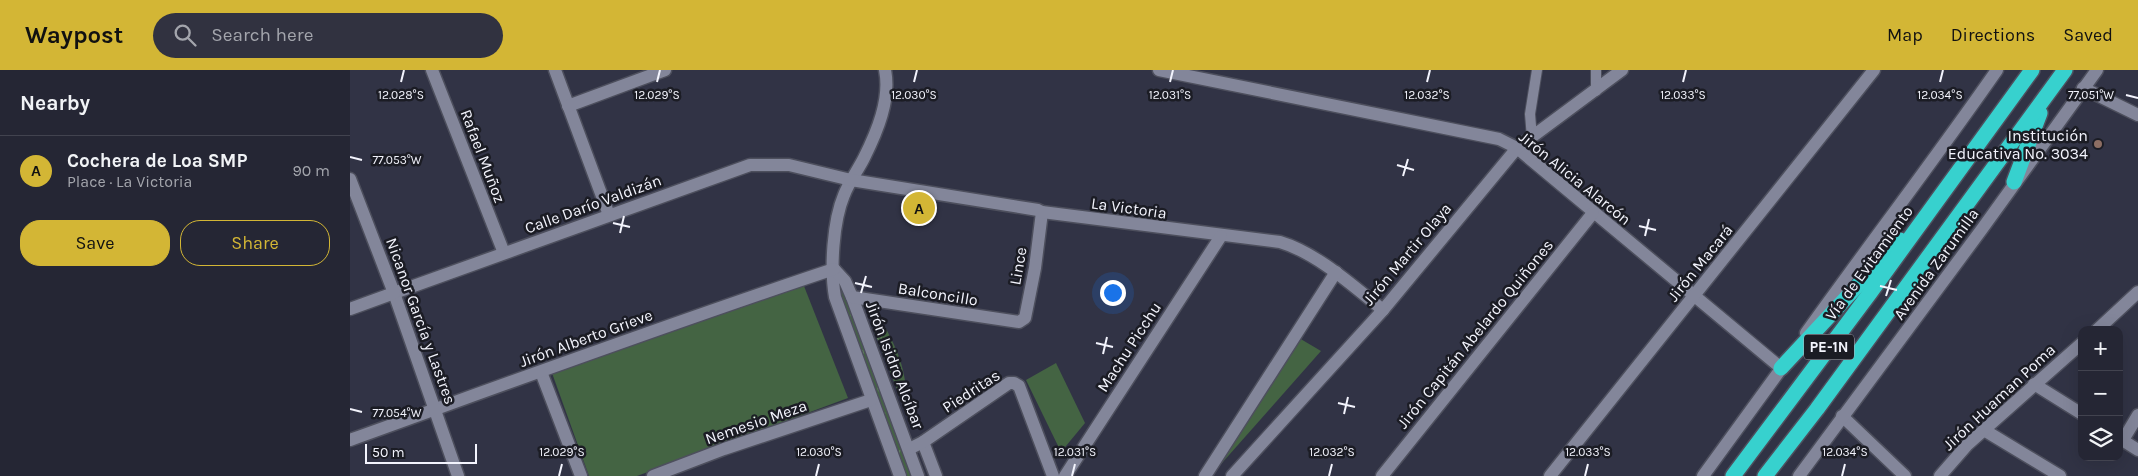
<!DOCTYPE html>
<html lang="en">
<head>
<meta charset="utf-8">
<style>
	:root { --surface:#252634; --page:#313240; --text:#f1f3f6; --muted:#a3a5ac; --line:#42434f; --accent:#d3b635 }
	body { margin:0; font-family:Karla,sans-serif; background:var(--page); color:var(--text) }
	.controls { position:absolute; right:15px; bottom:15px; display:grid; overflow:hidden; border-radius:10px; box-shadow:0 5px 20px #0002 }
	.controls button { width:45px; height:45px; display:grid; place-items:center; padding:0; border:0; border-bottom:1px solid var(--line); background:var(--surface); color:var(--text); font:25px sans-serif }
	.scale { position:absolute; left:15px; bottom:12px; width:112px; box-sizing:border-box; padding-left:5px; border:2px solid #f3f4fd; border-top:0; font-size:14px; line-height:18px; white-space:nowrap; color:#f3f4fd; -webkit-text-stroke:4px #1b1c24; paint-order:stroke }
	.you { position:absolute; left:762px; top:222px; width:18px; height:18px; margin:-12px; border:4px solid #fff; border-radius:50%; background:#1a73e8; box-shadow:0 0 0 8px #1a73e833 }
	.badge { display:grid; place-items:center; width:32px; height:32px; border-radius:50%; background:var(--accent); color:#111; font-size:16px; font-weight:700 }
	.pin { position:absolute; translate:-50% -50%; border:2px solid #fff; box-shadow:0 1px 5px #0006 }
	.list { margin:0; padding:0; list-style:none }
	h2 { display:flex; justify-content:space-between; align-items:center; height:65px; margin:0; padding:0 20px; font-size:21px }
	h2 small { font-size:16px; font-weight:400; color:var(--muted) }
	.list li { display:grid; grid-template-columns:32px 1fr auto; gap:15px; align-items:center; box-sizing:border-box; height:70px; padding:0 20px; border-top:1px solid var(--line) }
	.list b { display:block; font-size:19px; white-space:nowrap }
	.list p { margin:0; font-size:16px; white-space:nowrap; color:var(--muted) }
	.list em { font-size:16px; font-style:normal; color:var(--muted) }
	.actions { display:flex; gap:10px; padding:15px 20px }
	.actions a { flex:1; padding:11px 0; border:1px solid var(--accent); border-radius:20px; text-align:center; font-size:18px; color:var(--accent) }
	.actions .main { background:var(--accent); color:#111 }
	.icon { flex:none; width:28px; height:28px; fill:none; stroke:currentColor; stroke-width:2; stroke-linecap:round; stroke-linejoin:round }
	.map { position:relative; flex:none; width:1788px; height:406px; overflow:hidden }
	header { display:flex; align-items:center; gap:30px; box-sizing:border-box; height:70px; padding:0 25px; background:var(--accent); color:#111 }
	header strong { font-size:24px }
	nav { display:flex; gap:28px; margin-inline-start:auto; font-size:18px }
	.search { width:350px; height:45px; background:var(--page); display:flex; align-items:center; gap:12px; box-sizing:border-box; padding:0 18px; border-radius:28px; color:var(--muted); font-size:19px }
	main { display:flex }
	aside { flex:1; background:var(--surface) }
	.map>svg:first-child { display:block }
	.grass { fill:url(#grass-tufts) }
	.green { fill:#446443 }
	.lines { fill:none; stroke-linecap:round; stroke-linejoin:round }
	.pedestrian-casing { stroke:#4d4f5d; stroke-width:12 }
	.minor-casing { stroke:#4d4f5d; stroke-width:15 }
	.tertiary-casing { stroke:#4d4f5d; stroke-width:15 }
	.secondary-casing { stroke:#4d4f5d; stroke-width:15 }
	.motorway-casing { stroke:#4d4f5d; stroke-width:18 }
	.pedestrian { stroke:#83869a; stroke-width:10 }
	.minor { stroke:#83869a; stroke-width:12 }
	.tertiary { stroke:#83869a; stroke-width:12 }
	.secondary { stroke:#83869a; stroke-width:12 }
	.motorway { stroke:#37d1ce; stroke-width:15 }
	.ticks { fill:none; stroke:#f3f4fd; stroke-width:2 }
	.education-dot { fill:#8d6e63; stroke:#1b1c24; stroke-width:2 }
	.labels { text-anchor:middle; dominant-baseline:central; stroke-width:5; stroke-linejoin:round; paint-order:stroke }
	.shield { fill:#1b1c24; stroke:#b2b3bc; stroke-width:1 }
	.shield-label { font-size:15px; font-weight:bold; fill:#f3f4fd }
	.poi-label { font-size:16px; fill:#f3f4fd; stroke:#1b1c24; text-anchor:end }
	.street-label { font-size:16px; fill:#f3f4fd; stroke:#1b1c24 }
	.ticks-label { font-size:12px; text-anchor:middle; fill:#f3f4fd; stroke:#1b1c24; stroke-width:5; stroke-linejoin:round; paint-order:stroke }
</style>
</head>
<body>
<header>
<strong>Waypost</strong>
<div class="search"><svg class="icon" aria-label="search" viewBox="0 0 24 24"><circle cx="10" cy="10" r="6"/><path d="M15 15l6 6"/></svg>Search here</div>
<nav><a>Map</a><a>Directions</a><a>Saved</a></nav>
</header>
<main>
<aside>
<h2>Nearby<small></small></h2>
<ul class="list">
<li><span class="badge">A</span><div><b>Cochera de Loa SMP</b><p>Place · La Victoria</p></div><em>90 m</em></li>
</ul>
<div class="actions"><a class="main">Save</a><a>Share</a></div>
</aside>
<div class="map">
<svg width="1788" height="406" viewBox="0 0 1788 406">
	<defs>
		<pattern id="grass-tufts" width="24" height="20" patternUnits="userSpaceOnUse" patternTransform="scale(1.25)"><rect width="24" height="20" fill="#446443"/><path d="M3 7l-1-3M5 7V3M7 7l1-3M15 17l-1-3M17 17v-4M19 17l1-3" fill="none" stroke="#5f7b5f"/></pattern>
	</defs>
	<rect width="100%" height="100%" fill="#313345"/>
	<g class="grass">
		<polygon points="491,217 561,406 557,406 488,219"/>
		<path d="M 535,257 C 553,290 557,308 557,345 L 524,261 Z"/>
	</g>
	<g class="green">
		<polygon points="452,211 498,328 287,406 239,406 202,303"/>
		<polygon points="949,268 971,281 864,402"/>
		<polygon points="706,293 735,353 711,382 676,310"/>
	</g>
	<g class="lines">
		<defs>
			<g id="pedestrian">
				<polyline points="1246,21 1246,0"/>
				<polyline points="1182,68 1180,44 1187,0"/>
			</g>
			<g id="minor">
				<polyline points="82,0 154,183"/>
				<polyline points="205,0 259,145"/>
				<path d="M 535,0 C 541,29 527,62 514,88 C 508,100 499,112 494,125 C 483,151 480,199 485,227 L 550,406"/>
				<polyline points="809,0 1149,69 1167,78 1431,298"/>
				<polyline points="1733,18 1788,45"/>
				<polyline points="218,36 315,0"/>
				<polyline points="484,199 495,211 502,227 568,406"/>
				<polyline points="502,227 669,252 675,248 685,198 692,142"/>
				<polyline points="1747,260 1788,222"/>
				<polyline points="191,302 231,406"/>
				<polyline points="1684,314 1732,344"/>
				<polyline points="1634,360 1710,406"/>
				<polyline points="1769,368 1788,380"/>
				<path d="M 0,370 C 161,312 321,253 484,199"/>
				<polyline points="1773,370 1788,345"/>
				<polyline points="573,372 586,406"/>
				<polyline points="559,379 573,372 659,313 664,313 669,316 703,406"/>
				<path d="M 108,406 L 44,223 L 400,95 L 439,95 L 501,110 L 688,140 L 692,142 L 930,172 C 967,183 1003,216 1033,240"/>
				<polyline points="303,406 374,379 521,330"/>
				<polyline points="715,406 871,166"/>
				<polyline points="855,406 986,202"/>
				<polyline points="882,406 1033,240 1167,78 1272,0"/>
				<polyline points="1032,406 1243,143"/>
				<polyline points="1200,406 1524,0"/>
				<polyline points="1590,406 1617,375 1732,273"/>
			</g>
			<g id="tertiary">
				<polyline points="0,109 44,223 0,239"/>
				<polyline points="1492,346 1555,406"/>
			</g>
			<g id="secondary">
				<path d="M 1456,263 C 1519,175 1585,89 1647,0"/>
				<polyline points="1353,406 1436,292"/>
				<polyline points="1449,406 1632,159 1747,0"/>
			</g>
			<g id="motorway">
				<polyline points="1664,112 1690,43"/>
				<polyline points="1431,298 1550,170"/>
				<polyline points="1383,406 1520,223 1682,0"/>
				<polyline points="1415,406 1467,339 1715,0"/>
			</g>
		</defs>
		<use href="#pedestrian" class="pedestrian-casing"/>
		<use href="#minor" class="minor-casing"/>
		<use href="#tertiary" class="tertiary-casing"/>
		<use href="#secondary" class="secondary-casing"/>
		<use href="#motorway" class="motorway-casing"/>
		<use href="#pedestrian" class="pedestrian"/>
		<use href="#minor" class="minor"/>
		<use href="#tertiary" class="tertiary"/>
		<use href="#secondary" class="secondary"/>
		<use href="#motorway" class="motorway"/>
	</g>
	<path class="ticks" d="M 51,12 L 54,0M 307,12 L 310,0M 564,12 L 567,0M 820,12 L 823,0M 1077,12 L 1080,0M 1333,12 L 1336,0M 1590,12 L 1593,0M 1776,25 L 1788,28M 0,87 L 12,90M 1047,95 L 1064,100M 1053,106 L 1058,89M 263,153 L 280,157M 1289,156 L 1306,160M 270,163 L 274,146M 1295,166 L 1299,149M 505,213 L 522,217M 1530,216 L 1547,220M 511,223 L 516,206M 1536,226 L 1541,210M 746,273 L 763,277M 753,284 L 757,267M 988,333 L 1005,337M 0,339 L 12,342M 994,344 L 998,327M 209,406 L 212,394M 466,406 L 469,394M 722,406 L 725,394M 979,406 L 982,394M 1235,406 L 1238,394M 1492,406 L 1495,394"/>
	<circle class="education-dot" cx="1748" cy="74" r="5"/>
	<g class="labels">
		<rect class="shield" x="1454" y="264.5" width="50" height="25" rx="4"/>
		<g class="shield-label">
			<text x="1479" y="277">PE-1N</text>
		</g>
		<g class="poi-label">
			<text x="1738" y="65">Institución<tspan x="1738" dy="18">Educativa No. 3034</tspan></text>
		</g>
		<g class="street-label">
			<text transform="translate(133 86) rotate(69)">Rafael Muñoz</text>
			<text transform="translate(1225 108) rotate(39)">Jirón Alicia Alarcón</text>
			<text transform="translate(243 134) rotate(-20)">Calle Darío Valdizán</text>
			<text transform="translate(779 138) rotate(8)">La Victoria</text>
			<text transform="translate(1057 184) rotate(-50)">Jirón Martir Olaya</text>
			<text transform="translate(1350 193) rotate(-51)">Jirón Macará</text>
			<text transform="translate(1519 193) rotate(-54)">Vía de Evitamiento</text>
			<text transform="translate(1586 194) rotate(-54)">Avenida Zarumilla</text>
			<text transform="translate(668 196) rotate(-80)">Lince</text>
			<text transform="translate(588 224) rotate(9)">Balconcillo</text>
			<text transform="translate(71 251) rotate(70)">Nicanor García y Lastres</text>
			<text transform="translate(1125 264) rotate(-51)">Jirón Capitán Abelardo Quiñones</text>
			<text transform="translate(236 268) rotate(-20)">Jirón Alberto Grieve</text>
			<text transform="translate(779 277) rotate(-57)">Machu Picchu</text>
			<text transform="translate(545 295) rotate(69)">Jirón Isidro Alcíbar</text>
			<text transform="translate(621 321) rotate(-33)">Piedritas</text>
			<text transform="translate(1649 327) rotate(-43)">Jirón Huaman Poma</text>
			<text transform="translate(406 352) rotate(-19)">Nemesio Meza</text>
		</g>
	</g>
	<g class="ticks-label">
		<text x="51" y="29">12.028°S</text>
		<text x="307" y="29">12.029°S</text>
		<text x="564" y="29">12.030°S</text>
		<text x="820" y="29">12.031°S</text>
		<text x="1077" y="29">12.032°S</text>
		<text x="1333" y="29">12.033°S</text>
		<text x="1590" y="29">12.034°S</text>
		<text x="1741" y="29">77.051°W</text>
		<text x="47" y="94">77.053°W</text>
		<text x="47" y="347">77.054°W</text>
		<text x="212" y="386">12.029°S</text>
		<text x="469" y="386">12.030°S</text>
		<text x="725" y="386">12.031°S</text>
		<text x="982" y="386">12.032°S</text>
		<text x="1238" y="386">12.033°S</text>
		<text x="1495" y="386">12.034°S</text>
	</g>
</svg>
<div class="controls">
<button>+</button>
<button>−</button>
<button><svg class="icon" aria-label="layers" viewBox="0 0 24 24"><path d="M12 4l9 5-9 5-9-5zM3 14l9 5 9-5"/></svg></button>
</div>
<div class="scale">50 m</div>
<div class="you"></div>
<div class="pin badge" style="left:569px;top:138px">A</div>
</div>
</main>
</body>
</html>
